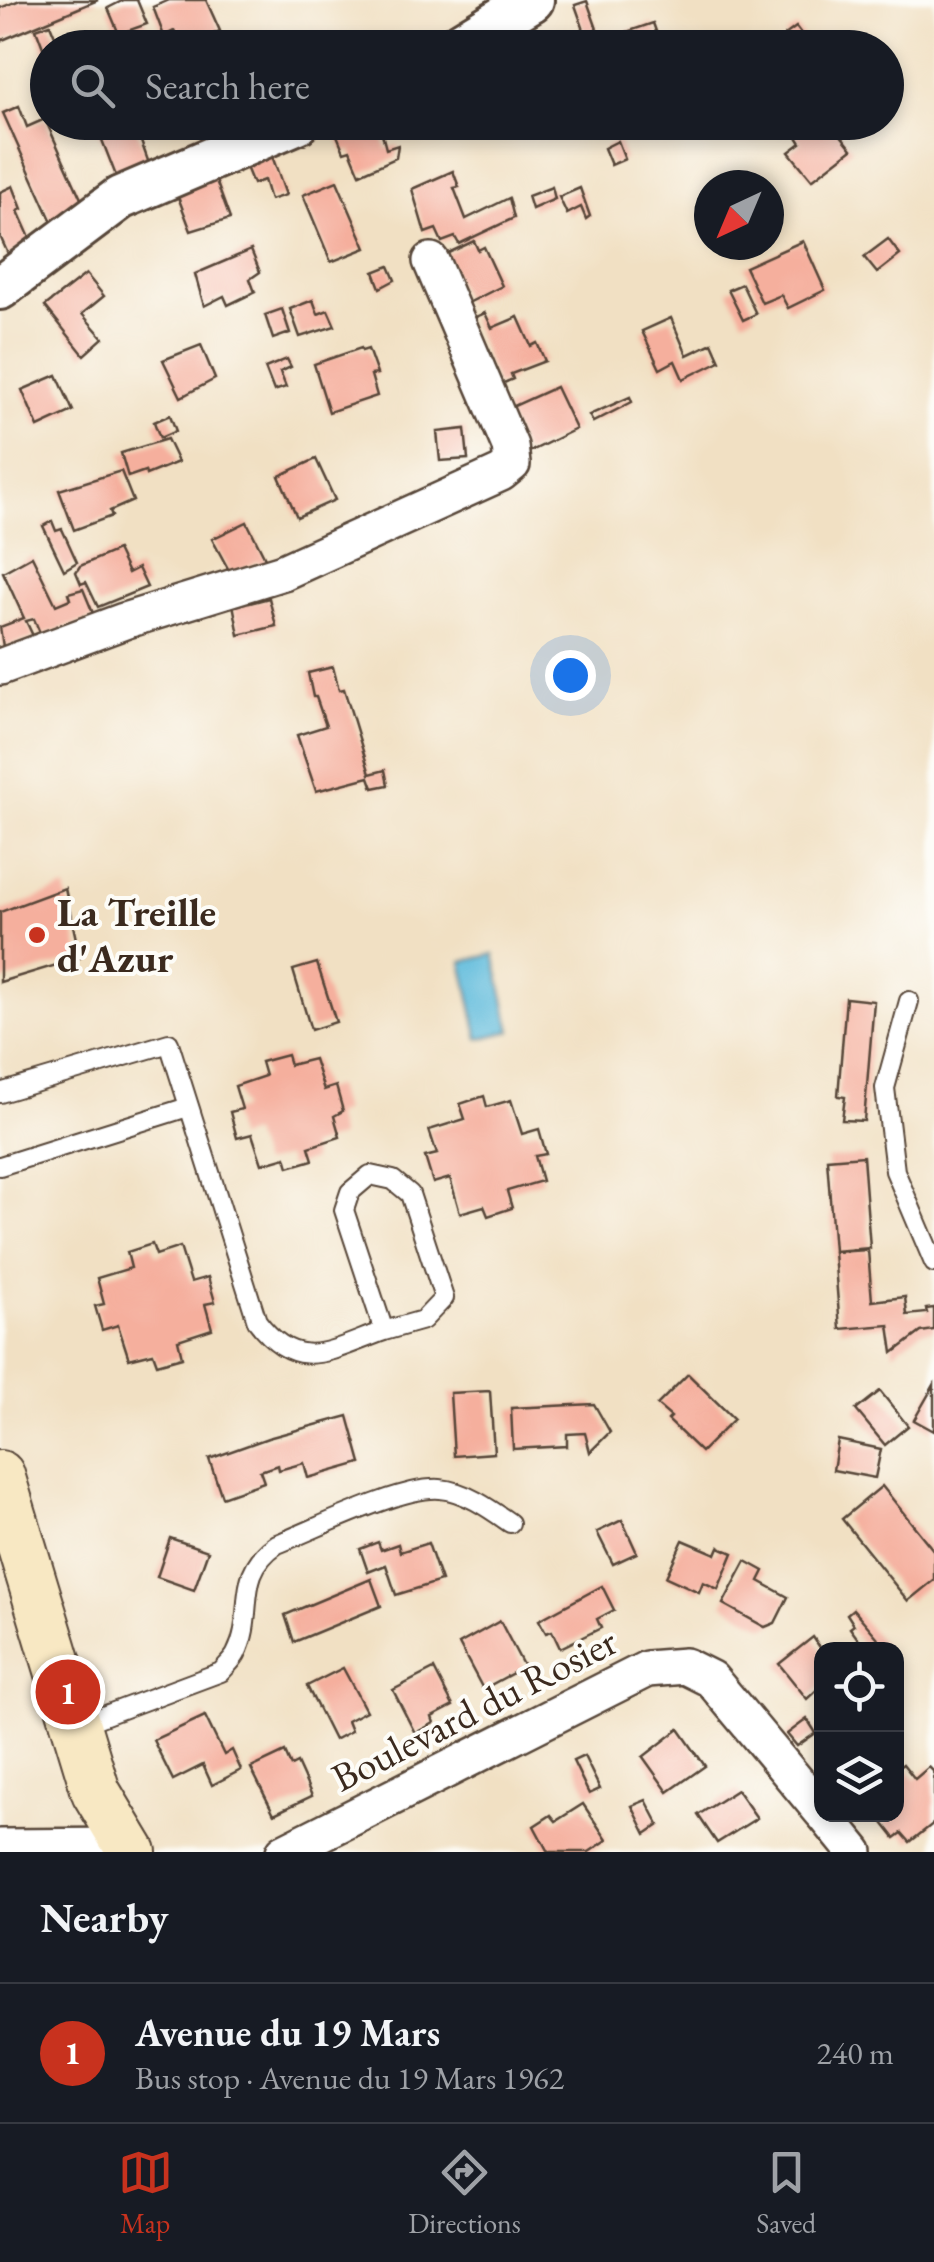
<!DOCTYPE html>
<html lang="en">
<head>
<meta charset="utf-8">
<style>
	:root { --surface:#171b24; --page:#242831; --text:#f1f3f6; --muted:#9ea1a6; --line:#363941; --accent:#c8321e }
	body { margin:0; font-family:"EB Garamond",serif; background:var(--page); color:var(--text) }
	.controls { position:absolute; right:30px; bottom:30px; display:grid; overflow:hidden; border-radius:20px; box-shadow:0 5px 15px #0003 }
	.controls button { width:90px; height:90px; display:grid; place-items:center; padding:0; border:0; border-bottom:2px solid var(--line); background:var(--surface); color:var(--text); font:50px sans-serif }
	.compass { position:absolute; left:694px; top:170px; width:90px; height:90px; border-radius:50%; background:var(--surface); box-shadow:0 5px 15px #0003; rotate:224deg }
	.you { position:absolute; left:570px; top:675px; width:35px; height:35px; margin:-25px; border:8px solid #fff; border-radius:50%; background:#1a73e8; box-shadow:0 0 0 15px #1a73e833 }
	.badge { display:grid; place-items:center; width:65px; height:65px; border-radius:50%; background:var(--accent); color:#fff; font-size:32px; font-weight:700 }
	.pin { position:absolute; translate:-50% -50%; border:5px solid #fff; box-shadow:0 2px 10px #0006 }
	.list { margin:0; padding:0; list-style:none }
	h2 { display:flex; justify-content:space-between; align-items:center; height:130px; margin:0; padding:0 40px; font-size:42px }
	h2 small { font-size:32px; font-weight:400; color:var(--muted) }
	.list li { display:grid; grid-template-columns:65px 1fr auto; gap:30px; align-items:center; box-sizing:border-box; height:140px; padding:0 40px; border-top:2px solid var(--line) }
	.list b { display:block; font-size:38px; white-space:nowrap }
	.list p { margin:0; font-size:32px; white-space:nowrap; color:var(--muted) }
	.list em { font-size:32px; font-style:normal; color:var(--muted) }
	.icon { flex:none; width:55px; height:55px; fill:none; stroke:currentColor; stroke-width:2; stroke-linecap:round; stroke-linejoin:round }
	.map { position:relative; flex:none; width:934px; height:1852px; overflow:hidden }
	.search { position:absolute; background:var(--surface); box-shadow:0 5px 15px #0003; left:30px; right:30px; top:30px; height:110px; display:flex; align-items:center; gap:25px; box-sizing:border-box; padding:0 35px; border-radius:55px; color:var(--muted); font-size:38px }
	.sheet { height:270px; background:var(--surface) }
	nav { display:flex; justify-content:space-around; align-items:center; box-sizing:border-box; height:140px; border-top:2px solid var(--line); background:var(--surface); font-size:28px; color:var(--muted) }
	nav a { display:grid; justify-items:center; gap:5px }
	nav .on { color:var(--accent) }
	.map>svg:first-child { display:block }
	.water { fill:#5ebbdc; stroke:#4c727d; stroke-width:2.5 }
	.building { fill:#f5af9d }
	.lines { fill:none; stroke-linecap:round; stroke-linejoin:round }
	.service-casing { stroke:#564537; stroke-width:22 }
	.minor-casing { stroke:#564537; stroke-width:40 }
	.tertiary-casing { stroke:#564537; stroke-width:48 }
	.secondary-casing { stroke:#564537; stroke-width:52 }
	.service { stroke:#fff; stroke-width:18 }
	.minor { stroke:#fff; stroke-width:35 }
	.tertiary { stroke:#fff; stroke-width:42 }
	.secondary { stroke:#f8e8c3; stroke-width:48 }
	.poi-dot { fill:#c8321e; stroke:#fdfcf7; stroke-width:4 }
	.labels { text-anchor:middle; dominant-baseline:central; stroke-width:8; stroke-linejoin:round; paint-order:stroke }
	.poi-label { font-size:40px; font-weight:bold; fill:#3b2a1e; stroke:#fdfcf7; text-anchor:start }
	.street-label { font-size:40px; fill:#3b2a1e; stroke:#fdfcf7 }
</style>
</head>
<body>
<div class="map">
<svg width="934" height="1852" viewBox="0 0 934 1852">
	<rect width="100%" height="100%" fill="#fdfcf7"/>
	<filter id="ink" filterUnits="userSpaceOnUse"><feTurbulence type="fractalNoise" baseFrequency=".01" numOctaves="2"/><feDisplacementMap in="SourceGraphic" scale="20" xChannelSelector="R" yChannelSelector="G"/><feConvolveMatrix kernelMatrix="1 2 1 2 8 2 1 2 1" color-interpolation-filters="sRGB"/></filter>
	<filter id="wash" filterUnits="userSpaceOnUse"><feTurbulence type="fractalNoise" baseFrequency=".0048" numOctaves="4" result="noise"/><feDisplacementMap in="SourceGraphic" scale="40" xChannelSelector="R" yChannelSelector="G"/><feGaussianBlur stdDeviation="2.25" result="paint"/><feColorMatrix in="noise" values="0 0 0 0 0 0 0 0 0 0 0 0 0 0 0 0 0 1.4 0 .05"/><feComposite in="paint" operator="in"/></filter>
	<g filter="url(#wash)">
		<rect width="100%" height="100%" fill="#f1e0c3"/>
		<polygon class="water" points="494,954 511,1031 479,1039 462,962"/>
		<g id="blocks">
			<g class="building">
				<polygon points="20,0 98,0 0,41 0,8"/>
				<polygon points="124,0 137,0 147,24 119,34 108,8"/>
				<polygon points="169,0 206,0 220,31 201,40 205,48 183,48 174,31 164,36 153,7"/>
				<polygon points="587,1 597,29 585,33 575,5"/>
				<polygon points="653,23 662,48 599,48 597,42"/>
				<polygon points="50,24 60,48 48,48 47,58 36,29"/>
				<polygon points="796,27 812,48 794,48 785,35"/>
				<polygon points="19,106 27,127 45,119 82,201 53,224 3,113"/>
				<polygon points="95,122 134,122 151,169 118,181"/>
				<polygon points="349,122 361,125 379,122 386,149 398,145 396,158 360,174 350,150 344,152 334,128"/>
				<polygon points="806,122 818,122 821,127 830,122 852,149 812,180 789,152 801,143 794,132"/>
				<polygon points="618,141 625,159 611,165 604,148"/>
				<polygon points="271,153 286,195 270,200 264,180 253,184 244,162"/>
				<polygon points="453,171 459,187 454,188 466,219 509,198 514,218 459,244 455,237 442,242 436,229 425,233 412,189"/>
				<polygon points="214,175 230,219 191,231 175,189"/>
				<polygon points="337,181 366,248 331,262 303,195"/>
				<polygon points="13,186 22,209 18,211 31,240 9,256 0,236 0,192"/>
				<polygon points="552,187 555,199 532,209 528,196"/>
				<polygon points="580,188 590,216 586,219 581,207 567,214 559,197"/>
				<polygon points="888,239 900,255 877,273 864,257"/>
				<polygon points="474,241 478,250 484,247 502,286 466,304 446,254"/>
				<polygon points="803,241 825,290 788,308 781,295 762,303 745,267"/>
				<polygon points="251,250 260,272 250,279 255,292 228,305 224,296 204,306 195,274"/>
				<polygon points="389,266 395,280 380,288 374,272"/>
				<polygon points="86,274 104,296 82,314 103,338 84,355 45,306"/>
				<polygon points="742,284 756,314 743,320 728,290"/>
				<polygon points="313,300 318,314 328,310 335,326 300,337 290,309"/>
				<polygon points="282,309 290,333 273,339 265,315"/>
				<polygon points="485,313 492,328 518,317 531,346 537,343 545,361 511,374 513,379 497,386 471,319"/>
				<polygon points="671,318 687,355 712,343 720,361 683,379 675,361 660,369 642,331"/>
				<polygon points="201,345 215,379 181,397 163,360"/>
				<polygon points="361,348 362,351 368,349 377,374 371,375 377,396 329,412 314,364"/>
				<polygon points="287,359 291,367 280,372 286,387 274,391 265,368"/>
				<polygon points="57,375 73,411 38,427 22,390"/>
				<polygon points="556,387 576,429 525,454 505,410"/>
				<polygon points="630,397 632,402 593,422 589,415"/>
				<polygon points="170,415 176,431 160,438 154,422"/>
				<polygon points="465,429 468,459 440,461 437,432"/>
				<polygon points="167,439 178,462 146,475 145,471 128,477 121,453"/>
				<polygon points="316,459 335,500 297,517 279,476"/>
				<polygon points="121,471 133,501 110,511 112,516 74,530 59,490"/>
				<polygon points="52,521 56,531 62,529 77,562 64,570 43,526"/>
				<polygon points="247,522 268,564 261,566 259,561 231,574 212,539"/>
				<polygon points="117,550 128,573 138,568 147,587 98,607 86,582 81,584 76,572 80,566"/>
				<polygon points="32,556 56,605 70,599 68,593 83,589 95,618 41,635 34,619 26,621 34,638 3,647 0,627 24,618 3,572"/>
				<polygon points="248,595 250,603 269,598 276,626 239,635 232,599"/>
				<polygon points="333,667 339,690 344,689 370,774 385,770 388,785 373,788 369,777 316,791 297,735 326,726 316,697 313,697 308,673"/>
				<polygon points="65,888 80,958 0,982 0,912"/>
				<polygon points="317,963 336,1022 311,1030 293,970"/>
				<polygon points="846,998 874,1001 864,1121 842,1120 845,1097 838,1096"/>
				<polygon points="287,1055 290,1065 314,1059 324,1090 336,1086 343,1111 334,1116 340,1137 309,1147 313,1160 289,1167 286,1157 262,1164 252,1134 237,1138 230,1112 242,1109 235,1086 265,1076 261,1062"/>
				<polygon points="484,1096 487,1107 511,1100 522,1134 539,1129 546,1154 535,1156 542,1181 507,1191 512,1208 488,1216 484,1206 460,1213 450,1178 433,1183 425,1157 437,1154 429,1130 465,1119 460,1104"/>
				<polygon points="863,1156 870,1248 834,1251 827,1159"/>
				<polygon points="152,1244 156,1255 180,1247 191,1282 208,1277 215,1302 205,1304 212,1329 178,1340 182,1357 157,1364 153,1353 129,1359 118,1325 102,1330 95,1306 104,1304 97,1278 131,1268 127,1252"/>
				<polygon points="868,1250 872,1301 905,1297 907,1315 927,1313 926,1309 934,1308 934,1330 921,1332 893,1353 889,1325 840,1329 834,1252"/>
				<polygon points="688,1374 734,1419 701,1452 668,1420 671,1417 657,1405"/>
				<polygon points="934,1385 934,1431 914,1420"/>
				<polygon points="490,1391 494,1453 454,1456 450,1393"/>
				<polygon points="880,1391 908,1426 885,1445 856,1410"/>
				<polygon points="594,1404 610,1432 590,1452 585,1433 567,1434 567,1446 513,1449 511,1408"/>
				<polygon points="348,1416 361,1463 308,1478 304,1463 279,1470 278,1465 260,1471 264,1482 222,1497 209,1459 268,1438"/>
				<polygon points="838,1440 881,1449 875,1478 833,1470"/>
				<polygon points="882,1486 934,1551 934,1580 908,1601 842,1519"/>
				<polygon points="622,1520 637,1553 613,1564 597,1532"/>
				<polygon points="170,1538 208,1551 194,1590 157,1577"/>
				<polygon points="683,1540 716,1554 719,1547 733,1553 718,1589 703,1582 699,1592 666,1577"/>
				<polygon points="378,1542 381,1550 398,1544 400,1552 428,1543 441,1581 396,1595 386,1565 368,1572 360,1549"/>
				<polygon points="746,1561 764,1571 759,1581 788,1597 775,1623 765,1627 723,1604"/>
				<polygon points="371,1579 381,1606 294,1642 285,1615"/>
				<polygon points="602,1586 614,1610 597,1619 601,1628 560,1648 552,1631 546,1633 539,1620"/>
				<polygon points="853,1609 877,1637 886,1650 866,1650 850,1628 854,1625 847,1614"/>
				<polygon points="500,1621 524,1667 483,1689 459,1644"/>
				<polygon points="813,1637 821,1649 821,1686 807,1699 779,1664"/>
				<polygon points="343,1668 366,1711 347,1721 351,1731 334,1740 307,1686"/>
				<polygon points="434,1669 453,1706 432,1717 434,1723 415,1733 393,1690"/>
				<polygon points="205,1716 224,1755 232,1750 241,1770 212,1785 203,1765 173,1780 153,1740"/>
				<polygon points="807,1719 816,1733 797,1746 787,1734"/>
				<polygon points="679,1729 705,1766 668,1792 643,1757"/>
				<polygon points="285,1752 291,1766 297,1763 312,1796 274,1814 251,1768"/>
				<polygon points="584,1756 600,1789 589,1794 573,1761"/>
				<polygon points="903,1764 915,1779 929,1767 934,1772 934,1823 910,1842 902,1833 895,1838 876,1814 896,1814 896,1769"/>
				<polygon points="737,1790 757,1818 717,1843 698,1815"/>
				<polygon points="646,1800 659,1825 646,1834 632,1806"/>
				<polygon points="583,1804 607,1840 589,1852 548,1852 534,1826 551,1815 556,1821"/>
			</g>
		</g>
	</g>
	<g filter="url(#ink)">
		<use href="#blocks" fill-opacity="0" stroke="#564537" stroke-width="2.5"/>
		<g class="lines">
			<defs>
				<g id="service">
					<polyline points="909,1001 885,1088 895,1171 934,1263"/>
					<path d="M 0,1093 L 169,1043 L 257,1321 C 298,1375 330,1350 384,1331 L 344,1210 L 350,1192 L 370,1175 L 393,1180 L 410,1194 L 444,1298 L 423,1320 L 384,1331"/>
					<polyline points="0,1166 188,1107"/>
					<path d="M 79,1725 L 221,1672 C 226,1666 233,1660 236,1654 C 257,1613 232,1575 277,1544 C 316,1529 401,1486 440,1489 C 465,1491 490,1509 510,1523"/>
				</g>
				<g id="minor">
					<polyline points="0,667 124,621 283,572 501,473 512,464 510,446 431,261"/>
					<polyline points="824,1814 855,1852"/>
					<polyline points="0,1847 129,1846"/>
					<polyline points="284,1852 647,1669 685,1666 711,1679 822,1812"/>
				</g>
				<g id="tertiary">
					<polyline points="454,48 532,0"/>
					<polyline points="0,288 120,198 298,122"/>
				</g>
				<polyline id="secondary" points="0,1475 96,1792 132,1852"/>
			</defs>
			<use href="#service" class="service-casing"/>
			<use href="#minor" class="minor-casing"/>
			<use href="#tertiary" class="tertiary-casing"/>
			<use href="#secondary" class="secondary-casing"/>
			<use href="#service" class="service"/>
			<use href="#minor" class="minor"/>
			<use href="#tertiary" class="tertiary"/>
			<use href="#secondary" class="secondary"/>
		</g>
	</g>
	<circle class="poi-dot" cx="37" cy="935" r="10"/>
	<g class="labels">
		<g class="poi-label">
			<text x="57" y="912">La Treille<tspan x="57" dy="46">d'Azur</tspan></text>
		</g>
		<g class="street-label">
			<text transform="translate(474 1709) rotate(-27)">Boulevard du Rosier</text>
		</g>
	</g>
</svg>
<div class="controls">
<button><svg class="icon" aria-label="locate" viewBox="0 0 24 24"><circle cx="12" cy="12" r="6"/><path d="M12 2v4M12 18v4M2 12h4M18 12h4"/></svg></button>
<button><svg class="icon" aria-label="layers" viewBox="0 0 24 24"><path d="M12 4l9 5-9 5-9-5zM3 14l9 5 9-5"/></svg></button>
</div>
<svg class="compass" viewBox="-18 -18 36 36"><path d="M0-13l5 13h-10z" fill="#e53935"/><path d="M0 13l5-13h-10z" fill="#9ea1a6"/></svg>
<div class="you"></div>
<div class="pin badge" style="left:68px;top:1692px">1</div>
<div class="search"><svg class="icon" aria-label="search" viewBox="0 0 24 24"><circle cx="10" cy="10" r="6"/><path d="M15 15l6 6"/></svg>Search here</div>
</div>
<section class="sheet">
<h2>Nearby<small></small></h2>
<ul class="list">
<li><span class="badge">1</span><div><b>Avenue du 19 Mars</b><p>Bus stop · Avenue du 19 Mars 1962</p></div><em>240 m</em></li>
</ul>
</section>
<nav>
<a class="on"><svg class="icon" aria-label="map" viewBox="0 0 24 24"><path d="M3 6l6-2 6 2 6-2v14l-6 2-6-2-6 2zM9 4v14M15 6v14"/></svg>Map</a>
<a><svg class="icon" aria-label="directions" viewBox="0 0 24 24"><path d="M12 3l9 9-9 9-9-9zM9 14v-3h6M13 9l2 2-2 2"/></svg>Directions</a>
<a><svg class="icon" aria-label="saved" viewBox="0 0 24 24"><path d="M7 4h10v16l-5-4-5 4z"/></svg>Saved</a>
</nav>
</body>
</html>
